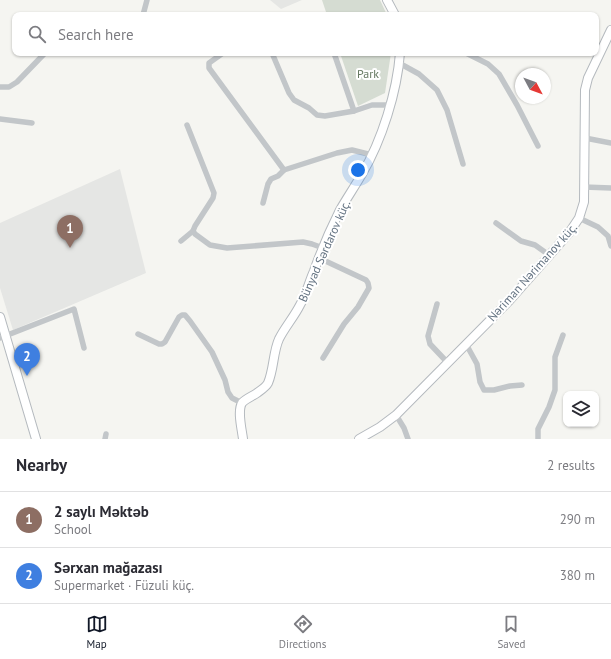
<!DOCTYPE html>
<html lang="en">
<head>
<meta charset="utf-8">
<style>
	:root { --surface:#fff; --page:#f2f2f3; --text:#2b2b33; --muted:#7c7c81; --line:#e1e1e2; --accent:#111827 }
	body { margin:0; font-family:"PT Sans",sans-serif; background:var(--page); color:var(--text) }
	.controls { position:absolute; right:12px; bottom:12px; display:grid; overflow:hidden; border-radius:8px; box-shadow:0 1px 3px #0004 }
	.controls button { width:36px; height:36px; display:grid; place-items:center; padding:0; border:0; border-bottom:1px solid var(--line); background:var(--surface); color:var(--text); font:20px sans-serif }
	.compass { position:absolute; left:515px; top:68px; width:36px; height:36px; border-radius:50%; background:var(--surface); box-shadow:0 1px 3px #0004; rotate:131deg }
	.you { position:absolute; left:358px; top:170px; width:14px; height:14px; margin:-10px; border:3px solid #fff; border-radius:50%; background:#1a73e8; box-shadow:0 0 0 6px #1a73e833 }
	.badge { display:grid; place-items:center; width:26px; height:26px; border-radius:50%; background:var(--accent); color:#fff; font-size:13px; font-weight:700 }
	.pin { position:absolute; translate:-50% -33px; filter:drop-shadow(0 1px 2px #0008) }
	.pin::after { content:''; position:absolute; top:21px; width:14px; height:12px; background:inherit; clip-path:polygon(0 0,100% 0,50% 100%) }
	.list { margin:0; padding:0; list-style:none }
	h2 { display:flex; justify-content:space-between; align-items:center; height:52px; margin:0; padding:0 16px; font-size:17px }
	h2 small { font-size:13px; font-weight:400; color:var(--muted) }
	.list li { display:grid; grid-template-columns:26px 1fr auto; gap:12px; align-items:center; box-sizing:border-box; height:56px; padding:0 16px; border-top:1px solid var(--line) }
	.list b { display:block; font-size:15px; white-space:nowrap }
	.list p { margin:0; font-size:13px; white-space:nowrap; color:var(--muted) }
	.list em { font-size:13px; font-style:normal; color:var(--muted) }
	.icon { flex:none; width:22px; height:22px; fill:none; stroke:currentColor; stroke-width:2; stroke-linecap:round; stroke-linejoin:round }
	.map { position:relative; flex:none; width:611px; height:439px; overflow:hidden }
	.search { position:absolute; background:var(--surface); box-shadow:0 1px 3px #0004; left:12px; right:12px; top:12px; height:44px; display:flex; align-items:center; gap:10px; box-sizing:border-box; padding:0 14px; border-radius:8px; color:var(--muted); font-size:15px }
	.sheet { height:164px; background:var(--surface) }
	nav { display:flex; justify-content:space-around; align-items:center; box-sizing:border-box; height:56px; border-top:1px solid var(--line); background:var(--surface); font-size:11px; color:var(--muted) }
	nav a { display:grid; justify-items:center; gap:2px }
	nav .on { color:var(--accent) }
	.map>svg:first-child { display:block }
	.built { fill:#e5e6e4 }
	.green { fill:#d5dcd2 }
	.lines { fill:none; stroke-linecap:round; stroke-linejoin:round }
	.secondary-casing { stroke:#b4b9be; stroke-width:10 }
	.street { stroke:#c2c6c9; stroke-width:5.5 }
	.secondary { stroke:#fff; stroke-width:8 }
	.labels { text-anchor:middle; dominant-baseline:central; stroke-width:4; stroke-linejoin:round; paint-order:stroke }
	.park-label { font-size:12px; fill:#667962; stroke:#fff }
	.street-label { font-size:12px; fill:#647382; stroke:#fff }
</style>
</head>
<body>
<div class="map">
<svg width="611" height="439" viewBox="0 0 611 439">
	<rect width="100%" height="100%" fill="#f5f5f1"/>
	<g class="built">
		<polygon points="270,0 302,0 281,9"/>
		<polygon points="120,169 146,273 13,330 0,288 0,223"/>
	</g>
	<g class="green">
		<polygon points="322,0 380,0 387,15 327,15"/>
		<polygon points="340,53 391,53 385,93 358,106"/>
	</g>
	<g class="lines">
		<defs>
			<g id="secondary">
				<polyline points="387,0 395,15"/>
				<polyline points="0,317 36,439"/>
				<path d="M 243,439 C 242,430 237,411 242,403 C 245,399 253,396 257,393 C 261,390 266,387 268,383 C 274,369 273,352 279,339 C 285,327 294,317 300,305 C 306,295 309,282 314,271 C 321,251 330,230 340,210 C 347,198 355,186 362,174 C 382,140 397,92 400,53"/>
				<polyline points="359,439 380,427 396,415 509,301 569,233 579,218 584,202 585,90 588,78 611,30"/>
			</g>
		</defs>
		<use href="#secondary" class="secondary-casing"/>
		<g class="street">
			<polyline points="143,15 147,0"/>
			<polyline points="223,53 209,63 209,68 284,170"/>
			<polyline points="272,53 289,93 294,100 309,108 317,115 325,116 354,111 372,105 390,105"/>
			<polyline points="334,53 354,111"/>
			<polyline points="466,53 488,64 499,74 517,105 538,146"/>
			<polyline points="399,63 419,74 437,90 447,110 463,164"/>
			<polyline points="0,87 9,87 17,82 45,53"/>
			<polyline points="0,119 32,123"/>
			<polyline points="187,125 214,193 213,198 195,226 193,231 195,234 210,245 227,248 303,242 312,244 323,248"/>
			<polyline points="585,138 611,143"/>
			<polyline points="584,187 611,188"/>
			<polyline points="263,203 268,184 271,179 278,176 284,170 337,153 352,150 372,155"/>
			<polyline points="579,218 598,227 608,236 611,246"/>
			<polyline points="496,223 521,241 535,245 549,255"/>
			<polyline points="181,241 193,231"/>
			<polyline points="319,258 366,280 368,283 369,288 358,307 344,324 323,358"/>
			<polyline points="437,304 428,336 430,344 447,362"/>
			<polyline points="138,334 159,344 162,344 165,342 179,317 182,315 185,315 190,321 212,352 225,380 228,392 232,398 242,403"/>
			<polyline points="0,338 74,309 84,348"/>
			<polyline points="466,344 477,364 480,382 484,390 494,390 510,386 522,385"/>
			<polyline points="396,415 404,428 408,439"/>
			<polyline points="105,439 106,434"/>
			<polyline points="538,439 538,429 549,407 555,390 555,357 563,335"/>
		</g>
		<use href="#secondary" class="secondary"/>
	</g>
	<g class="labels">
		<g class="park-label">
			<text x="368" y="73">Park</text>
		</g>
		<g class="street-label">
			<text transform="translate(324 251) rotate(-66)">Bünyad Sərdarov küç.</text>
			<text transform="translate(532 272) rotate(-48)">Nəriman Nərimanov küç.</text>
		</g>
	</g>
</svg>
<div class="controls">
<button><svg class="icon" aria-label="layers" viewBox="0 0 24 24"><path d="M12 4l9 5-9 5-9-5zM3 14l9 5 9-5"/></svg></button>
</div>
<svg class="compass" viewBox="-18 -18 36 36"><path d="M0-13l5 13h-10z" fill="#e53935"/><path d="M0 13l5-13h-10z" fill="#7c7c81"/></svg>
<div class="you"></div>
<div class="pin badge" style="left:70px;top:248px;background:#8d6e63">1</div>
<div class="pin badge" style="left:27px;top:376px;background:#3f7fe0">2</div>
<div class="search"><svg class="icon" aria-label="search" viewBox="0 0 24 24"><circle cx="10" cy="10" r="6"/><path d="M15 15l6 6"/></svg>Search here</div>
</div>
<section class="sheet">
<h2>Nearby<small>2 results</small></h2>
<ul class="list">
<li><span class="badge" style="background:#8d6e63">1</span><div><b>2 saylı Məktəb</b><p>School</p></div><em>290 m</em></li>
<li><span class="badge" style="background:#3f7fe0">2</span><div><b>Sərxan mağazası</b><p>Supermarket · Füzuli küç.</p></div><em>380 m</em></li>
</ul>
</section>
<nav>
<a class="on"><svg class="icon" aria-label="map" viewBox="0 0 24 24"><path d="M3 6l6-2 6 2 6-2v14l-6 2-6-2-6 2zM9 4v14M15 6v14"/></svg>Map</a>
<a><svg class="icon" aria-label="directions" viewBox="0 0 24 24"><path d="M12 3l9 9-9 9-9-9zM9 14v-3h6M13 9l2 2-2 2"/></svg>Directions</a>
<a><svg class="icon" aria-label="saved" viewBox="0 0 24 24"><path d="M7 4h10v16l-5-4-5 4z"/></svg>Saved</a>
</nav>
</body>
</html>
